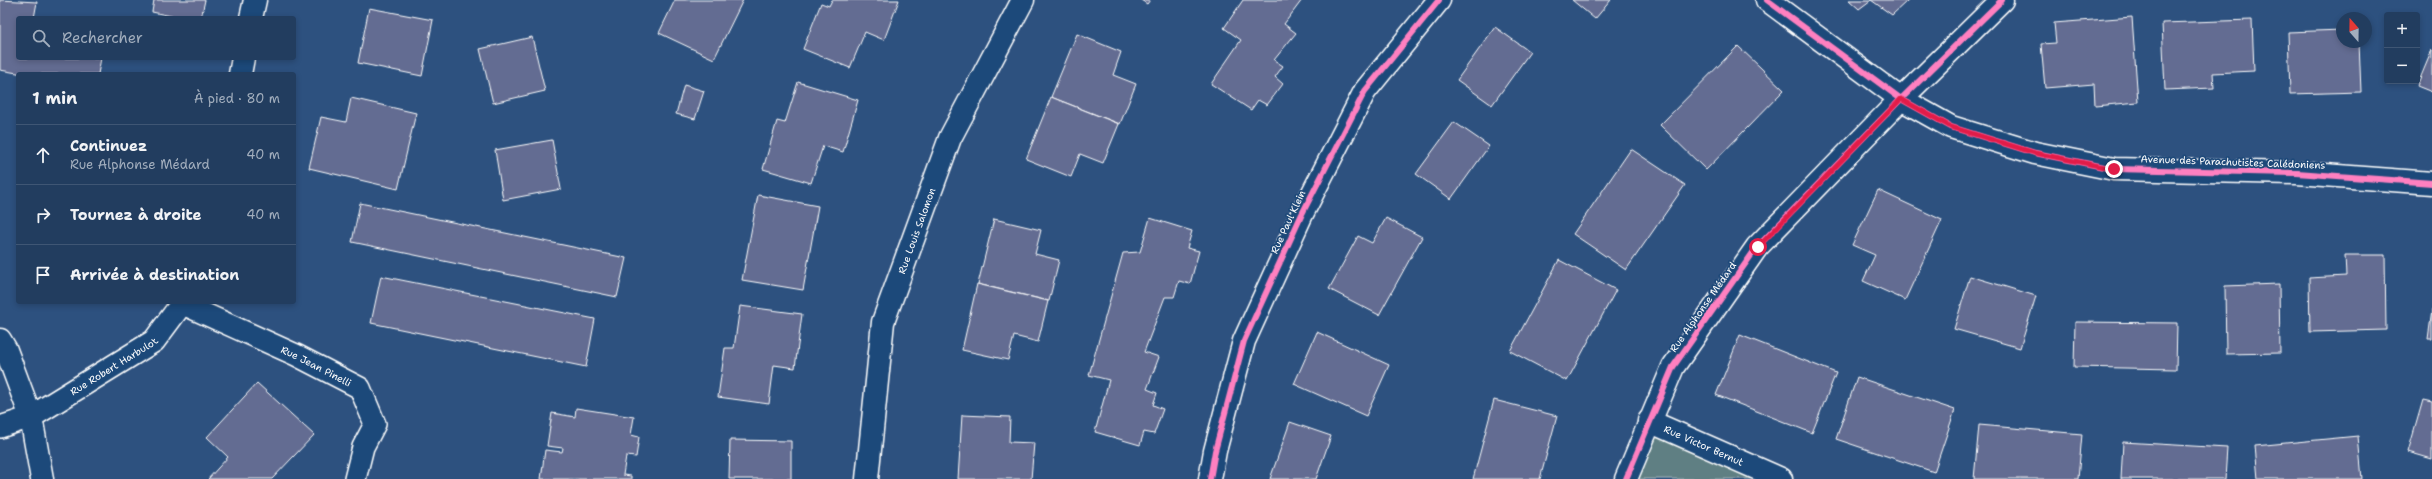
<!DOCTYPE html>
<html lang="fr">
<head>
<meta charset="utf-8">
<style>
	:root { --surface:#223d5f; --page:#2a4465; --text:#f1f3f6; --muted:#a2aebd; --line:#3f5674 }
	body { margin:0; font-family:"Shantell Sans",sans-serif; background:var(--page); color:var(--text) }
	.controls { position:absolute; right:12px; top:12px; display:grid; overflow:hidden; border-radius:4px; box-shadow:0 2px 6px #0003 }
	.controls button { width:36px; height:36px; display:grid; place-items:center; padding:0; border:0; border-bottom:1px solid var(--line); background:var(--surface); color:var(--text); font:20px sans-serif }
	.compass { position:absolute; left:2336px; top:12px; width:36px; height:36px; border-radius:50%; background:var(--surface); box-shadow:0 2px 6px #0003; rotate:340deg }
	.stop { position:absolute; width:12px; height:12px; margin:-9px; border:3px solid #e11d48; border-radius:50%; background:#fff }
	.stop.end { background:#e11d48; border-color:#fff; box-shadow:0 1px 4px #0008 }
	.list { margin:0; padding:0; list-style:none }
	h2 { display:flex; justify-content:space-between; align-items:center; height:52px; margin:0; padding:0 16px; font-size:17px }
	h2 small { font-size:13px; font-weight:400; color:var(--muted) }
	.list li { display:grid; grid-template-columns:26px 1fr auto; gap:12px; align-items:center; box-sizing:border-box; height:60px; padding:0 16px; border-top:1px solid var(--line) }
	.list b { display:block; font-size:15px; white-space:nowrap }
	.list p { margin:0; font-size:13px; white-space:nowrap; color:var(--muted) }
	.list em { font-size:13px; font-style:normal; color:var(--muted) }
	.icon { flex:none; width:22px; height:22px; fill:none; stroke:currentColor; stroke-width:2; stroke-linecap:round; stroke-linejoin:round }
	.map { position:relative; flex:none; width:2432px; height:479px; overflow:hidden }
	.search { position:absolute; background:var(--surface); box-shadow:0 2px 6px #0003; left:16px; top:16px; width:280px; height:44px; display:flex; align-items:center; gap:10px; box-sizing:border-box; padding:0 14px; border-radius:4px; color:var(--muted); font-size:15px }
	.panel { position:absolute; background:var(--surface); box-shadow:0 2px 6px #0003; left:16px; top:72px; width:280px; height:232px; border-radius:4px }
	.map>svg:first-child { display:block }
	.green { fill:#5e7f83; stroke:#aebfc1 }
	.building { fill:#646c92; stroke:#fff }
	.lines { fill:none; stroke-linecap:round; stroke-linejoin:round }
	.lane-casing { stroke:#fff; stroke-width:24 }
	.street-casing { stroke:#fff; stroke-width:25 }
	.secondary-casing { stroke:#fff; stroke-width:25 }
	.lane { stroke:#1f4a7a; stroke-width:21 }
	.street { stroke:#1f4a7a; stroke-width:22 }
	.secondary { stroke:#1f4a7a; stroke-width:22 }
	.cycleway-casing { stroke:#1f4a7a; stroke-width:8 }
	.cycleway { stroke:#ff80c0; stroke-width:6 }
	.route { stroke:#e11d48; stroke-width:5 }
	.labels { text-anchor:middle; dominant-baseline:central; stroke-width:3.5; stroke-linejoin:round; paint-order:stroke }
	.street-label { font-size:10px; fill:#fff; stroke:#1f4a7a }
</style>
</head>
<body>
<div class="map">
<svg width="2432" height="479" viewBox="0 0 2432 479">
	<rect width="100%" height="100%" fill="#2d517f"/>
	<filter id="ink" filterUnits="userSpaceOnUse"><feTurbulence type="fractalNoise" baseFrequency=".025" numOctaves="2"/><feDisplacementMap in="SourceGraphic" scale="8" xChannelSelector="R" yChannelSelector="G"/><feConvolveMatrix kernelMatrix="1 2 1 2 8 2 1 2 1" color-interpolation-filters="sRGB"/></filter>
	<g filter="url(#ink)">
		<polygon class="green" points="1649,421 1781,479 1626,479"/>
		<g class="building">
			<polygon points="0,0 37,2 34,18 18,18 18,58 101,58 98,74 23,74 0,70"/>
			<polygon points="154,0 205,0 201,18 181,18 152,12"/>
			<polygon points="675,0 743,0 714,59 659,33"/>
			<polygon points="832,0 899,0 884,40 865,32 850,68 803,49 821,3 829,6"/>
			<polygon points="1141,0 1150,0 1147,4"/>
			<polygon points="1243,0 1302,0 1284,24 1296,33 1274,60 1283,66 1275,77 1283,84 1267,105 1258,100 1251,110 1211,84 1241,40 1224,28"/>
			<polygon points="1572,0 1611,0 1595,19"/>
			<polygon points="1849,0 1871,0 1859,9"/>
			<polygon points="1871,0 1908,0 1892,15"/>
			<polygon points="369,8 433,20 422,76 358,63"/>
			<polygon points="2132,17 2138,102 2095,106 2094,84 2045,88 2041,44 2056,43 2054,23"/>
			<polygon points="2252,20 2254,71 2213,73 2214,88 2165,90 2162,23"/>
			<polygon points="1495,27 1530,52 1492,105 1457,80"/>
			<polygon points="2342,30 2342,42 2359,42 2361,92 2290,94 2288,32"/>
			<polygon points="1077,34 1121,52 1113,75 1136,84 1120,124 1051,97"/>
			<polygon points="532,37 545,91 493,103 480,49"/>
			<polygon points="1738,46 1784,90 1706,170 1660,125"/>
			<polygon points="2432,50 2432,92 2417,86"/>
			<polygon points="798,82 858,100 843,152 823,146 811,183 763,169 777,121 785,123"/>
			<polygon points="684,85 704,91 695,119 676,114"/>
			<polygon points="1051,97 1119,124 1103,163 1080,154 1071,177 1026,159"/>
			<polygon points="351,98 416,113 398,189 309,168 321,117 346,122"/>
			<polygon points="1454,122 1489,146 1451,199 1416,174"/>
			<polygon points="552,140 561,189 503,200 495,150"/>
			<polygon points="1631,149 1685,185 1626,270 1573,234"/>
			<polygon points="1878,190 1942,220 1905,300 1863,281 1875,255 1852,245"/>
			<polygon points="758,195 818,206 803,290 742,280"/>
			<polygon points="360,203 626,258 617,297 352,242"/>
			<polygon points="1150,218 1192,231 1187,248 1199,251 1190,284 1179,281 1174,297 1165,297 1144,352 1159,357 1147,389 1157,393 1153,405 1163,409 1154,434 1144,432 1140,445 1095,432 1109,380 1089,375 1123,253 1140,252"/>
			<polygon points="1386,218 1422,237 1379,315 1329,289 1358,236 1372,243"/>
			<polygon points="994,219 1041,230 1035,254 1059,260 1049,301 978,284"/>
			<polygon points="2345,255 2385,255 2386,330 2310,332 2309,278 2346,276"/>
			<polygon points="1559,260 1616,290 1567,381 1510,351"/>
			<polygon points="381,276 595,319 586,367 371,323"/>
			<polygon points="1970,276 2036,296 2020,348 1954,329"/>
			<polygon points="977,284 1048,301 1038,342 1014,336 1008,360 962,350"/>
			<polygon points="2279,284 2280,353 2226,354 2225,286"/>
			<polygon points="740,306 802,314 795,368 774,365 769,404 718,397 725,348 734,348"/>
			<polygon points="2432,310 2432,339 2428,339"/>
			<polygon points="2075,322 2177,323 2176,369 2074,367"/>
			<polygon points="1317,332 1389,365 1366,416 1294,384"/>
			<polygon points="1740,335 1836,373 1812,433 1716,395"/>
			<polygon points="1857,377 1955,410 1934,472 1836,439"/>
			<polygon points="257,383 314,435 272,479 208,479 228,457 207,437"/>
			<polygon points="1494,400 1557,416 1540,479 1473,479"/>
			<polygon points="2423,400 2432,402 2432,459 2408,452"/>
			<polygon points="576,408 634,417 631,435 639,437 636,457 626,456 623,475 631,476 631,479 541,479 545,450 562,452 563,448 547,446 552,413 575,417"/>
			<polygon points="962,415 1010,417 1009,442 1034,443 1031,479 958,479"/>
			<polygon points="1290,422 1331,436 1316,479 1270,479"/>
			<polygon points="1979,425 2082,434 2078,479 1974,479"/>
			<polygon points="2358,436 2362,479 2258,479 2255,446"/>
			<polygon points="730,440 791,441 791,479 729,479"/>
			<polygon points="2123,442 2227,448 2225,479 2121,479"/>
		</g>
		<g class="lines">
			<defs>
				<g id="lane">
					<path id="s1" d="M 183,304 L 296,355 L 360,388 L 375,424 L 363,447 L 355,479"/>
					<polyline points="0,427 31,417"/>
				</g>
				<g id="street">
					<polyline points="1767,0 1901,99 1951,127 2035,153 2114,169 2297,173 2432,183"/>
					<polyline points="251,18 255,0"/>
					<polyline points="240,74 243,58"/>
					<path id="s2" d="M 31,417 L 154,341 L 183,302"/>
					<path id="s3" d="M 1649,421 L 1781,479"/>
					<path id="s4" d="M 867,479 L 883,322 L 950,138 L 1023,0"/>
					<polyline points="1210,479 1215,451 1244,341 1302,214 1365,91 1439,0"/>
					<polyline points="1626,479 1673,367 1757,247 1901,99 2002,0"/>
				</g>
				<polyline id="secondary" points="0,340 6,350 31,417 42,479"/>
			</defs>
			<use href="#lane" class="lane-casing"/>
			<use href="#street" class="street-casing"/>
			<use href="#secondary" class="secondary-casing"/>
			<use href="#lane" class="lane"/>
			<use href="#street" class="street"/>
			<use href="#secondary" class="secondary"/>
			<defs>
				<g id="cycleway">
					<polyline points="1767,0 1901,99 1951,127 2035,153 2114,169 2297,173 2432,183"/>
					<polyline points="1210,479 1215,451 1244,341 1302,214 1365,91 1439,0"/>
					<polyline points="1626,479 1673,367 1757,247 1901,99 2002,0"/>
				</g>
			</defs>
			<use href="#cycleway" class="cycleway-casing"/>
			<use href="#cycleway" class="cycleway"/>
		</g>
	</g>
	<g class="lines" filter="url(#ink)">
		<polyline class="route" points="1758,247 1901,99 1951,127 2035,153 2114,169"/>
	</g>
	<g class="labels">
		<g class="street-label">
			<text transform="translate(2233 162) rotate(2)">Avenue des Parachutistes Calédoniens</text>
			<text transform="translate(1288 222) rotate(-65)">Rue Paul Klein</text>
			<text stroke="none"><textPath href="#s4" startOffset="255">Rue Louis Salomon</textPath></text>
			<text transform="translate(1703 307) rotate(-55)">Rue Alphonse Médard</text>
			<text stroke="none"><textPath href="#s2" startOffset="97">Rue Robert Harbulot</textPath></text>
			<text stroke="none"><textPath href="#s1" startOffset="147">Rue Jean Pinelli</textPath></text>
			<text stroke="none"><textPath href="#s3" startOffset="60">Rue Victor Bernut</textPath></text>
		</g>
	</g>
</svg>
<div class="controls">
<button>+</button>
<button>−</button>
</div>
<svg class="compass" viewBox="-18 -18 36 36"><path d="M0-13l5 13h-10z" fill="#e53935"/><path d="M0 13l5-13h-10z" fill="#a2aebd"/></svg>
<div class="stop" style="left:1758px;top:247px"></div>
<div class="stop end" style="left:2114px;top:169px"></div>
<div class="search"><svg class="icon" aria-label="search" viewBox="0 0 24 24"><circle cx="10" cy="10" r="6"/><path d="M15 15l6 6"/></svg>Rechercher</div>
<section class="panel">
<h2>1 min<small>À pied · 80 m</small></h2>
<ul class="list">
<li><svg class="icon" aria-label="ahead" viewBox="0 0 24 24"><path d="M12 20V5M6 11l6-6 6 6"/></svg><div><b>Continuez</b><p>Rue Alphonse Médard</p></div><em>40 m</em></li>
<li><svg class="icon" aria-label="right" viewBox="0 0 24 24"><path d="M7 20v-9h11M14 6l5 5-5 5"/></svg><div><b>Tournez à droite</b></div><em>40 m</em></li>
<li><svg class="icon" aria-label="arrive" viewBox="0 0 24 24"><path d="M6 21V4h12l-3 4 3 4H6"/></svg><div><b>Arrivée à destination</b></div></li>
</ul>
</section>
</div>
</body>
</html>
